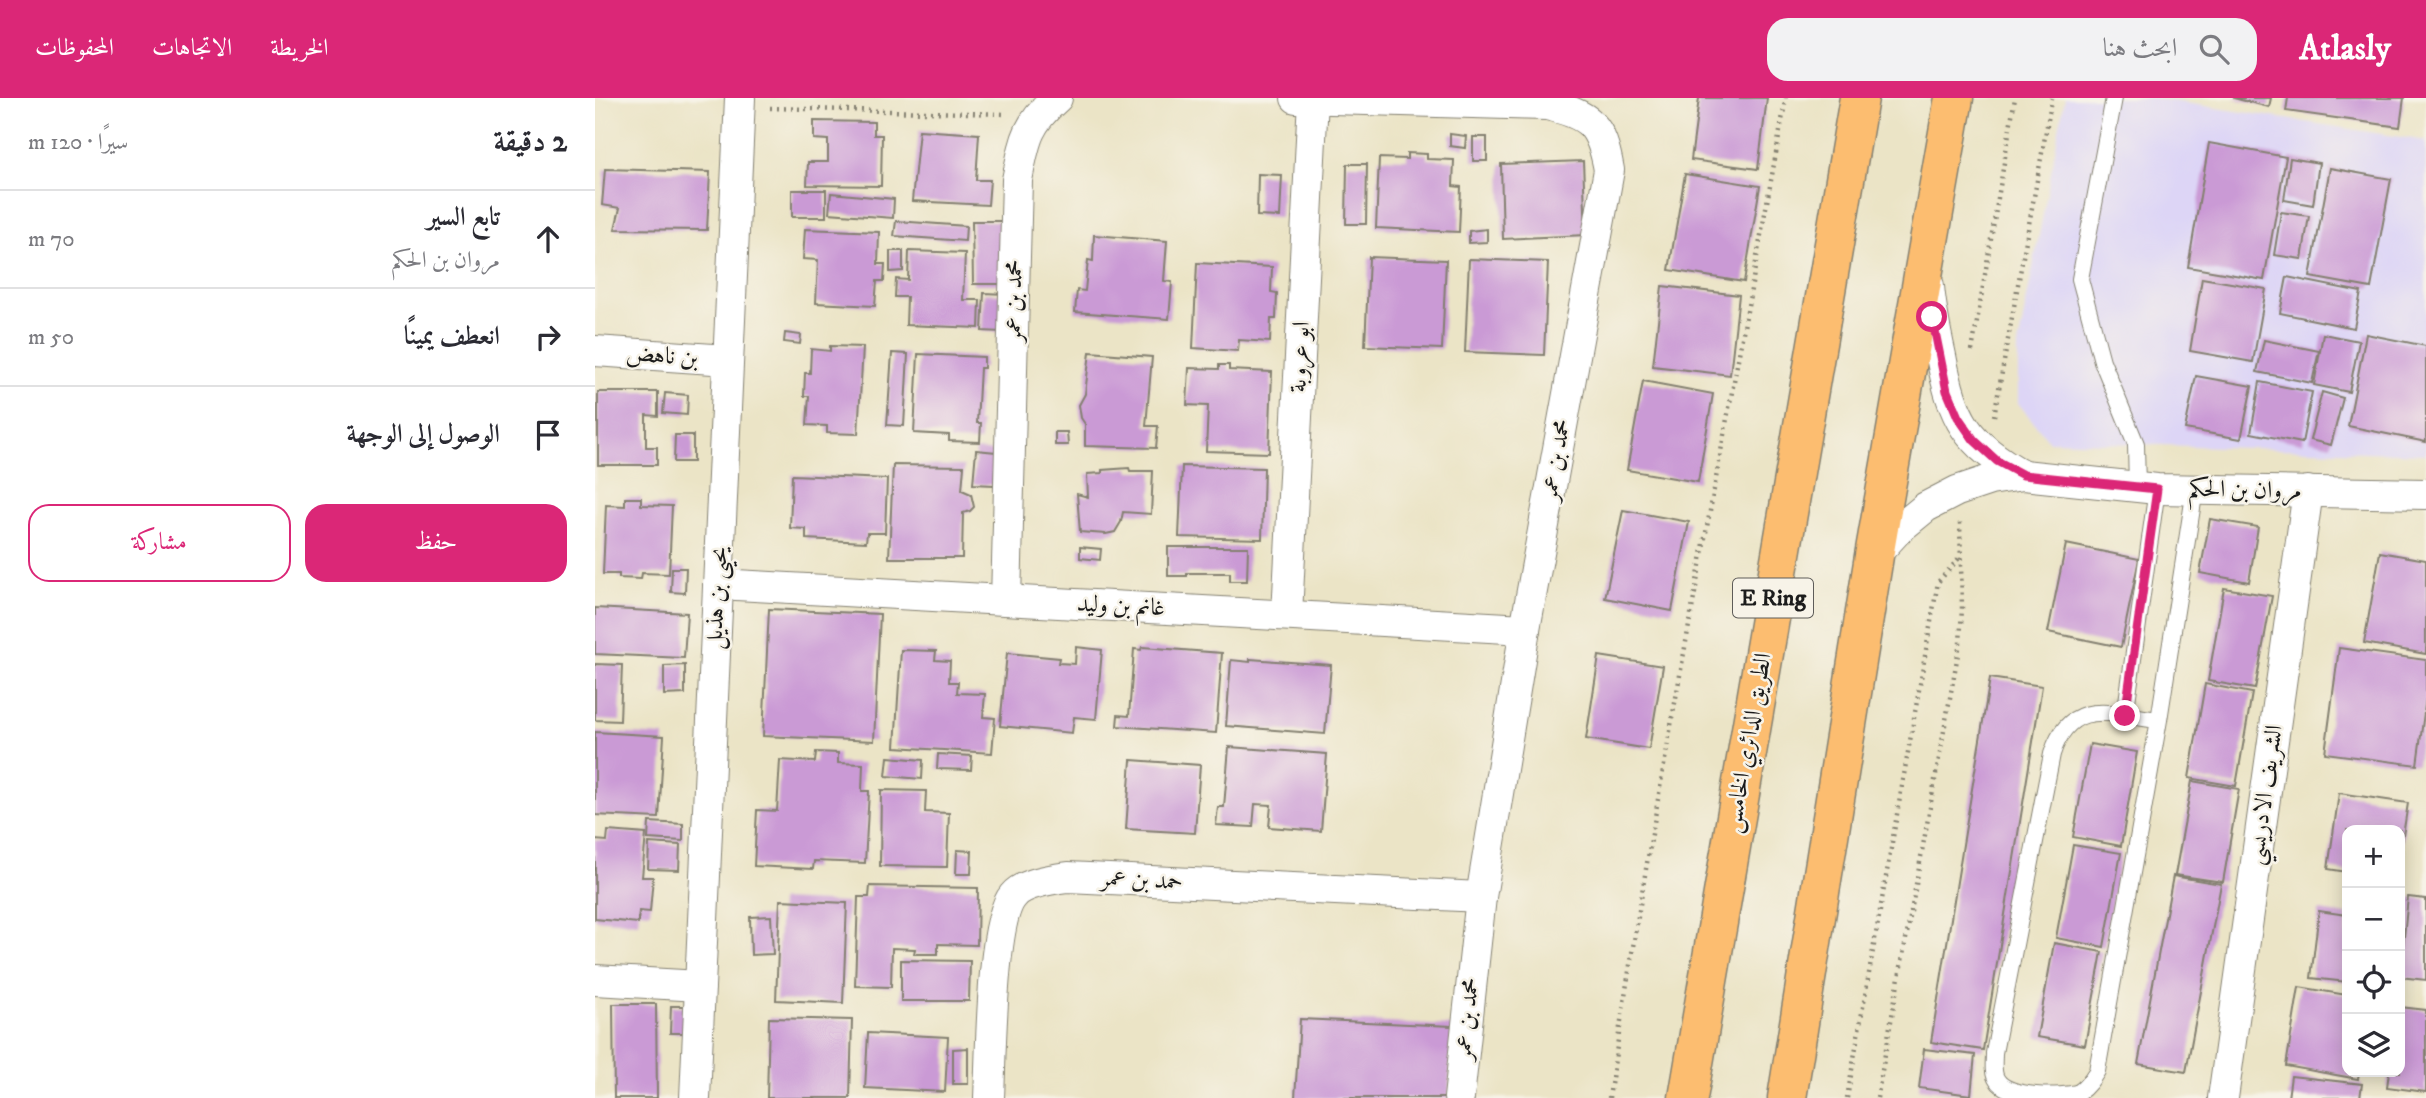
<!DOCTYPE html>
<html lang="ar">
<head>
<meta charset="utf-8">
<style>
	:root { --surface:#fff; --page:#f2f2f3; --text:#2b2b33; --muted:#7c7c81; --line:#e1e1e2; --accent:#db2777 }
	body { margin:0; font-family:"IM FELL DW Pica",Amiri,serif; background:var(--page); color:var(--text); direction:rtl }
	.controls { position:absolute; right:21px; bottom:21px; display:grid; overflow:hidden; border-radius:14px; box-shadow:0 4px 18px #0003 }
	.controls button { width:63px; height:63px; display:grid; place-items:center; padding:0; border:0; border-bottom:2px solid var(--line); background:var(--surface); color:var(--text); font:35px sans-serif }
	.stop { position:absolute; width:21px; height:21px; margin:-16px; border:5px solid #db2777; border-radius:50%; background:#fff }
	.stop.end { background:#db2777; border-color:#fff; box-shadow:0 2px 7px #0008 }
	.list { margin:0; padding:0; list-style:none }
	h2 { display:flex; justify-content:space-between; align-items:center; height:91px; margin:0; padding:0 28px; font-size:30px }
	h2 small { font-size:23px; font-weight:400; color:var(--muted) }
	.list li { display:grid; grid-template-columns:46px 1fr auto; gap:21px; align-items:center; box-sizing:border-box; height:98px; padding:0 28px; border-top:2px solid var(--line) }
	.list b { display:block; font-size:26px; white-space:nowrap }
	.list p { margin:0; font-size:23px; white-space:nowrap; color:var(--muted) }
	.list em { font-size:23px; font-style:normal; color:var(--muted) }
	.actions { display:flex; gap:14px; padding:21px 28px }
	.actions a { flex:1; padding:16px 0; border:2px solid var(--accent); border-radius:21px; text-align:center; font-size:24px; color:var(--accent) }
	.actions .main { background:var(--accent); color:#fff }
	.icon { flex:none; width:38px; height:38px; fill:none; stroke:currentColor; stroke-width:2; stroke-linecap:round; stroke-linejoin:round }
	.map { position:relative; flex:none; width:1831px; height:1000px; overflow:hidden; direction:ltr }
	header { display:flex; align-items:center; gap:42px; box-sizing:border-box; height:98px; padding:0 35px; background:var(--accent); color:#fff }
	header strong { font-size:33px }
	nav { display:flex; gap:38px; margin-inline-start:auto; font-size:24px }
	.search { width:490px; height:63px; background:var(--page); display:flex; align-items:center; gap:18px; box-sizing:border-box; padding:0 24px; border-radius:21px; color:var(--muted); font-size:26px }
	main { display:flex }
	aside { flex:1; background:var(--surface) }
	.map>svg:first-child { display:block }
	.built { fill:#ddd5f6 }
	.building { fill:#ca9ad5 }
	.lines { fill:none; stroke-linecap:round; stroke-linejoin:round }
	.lane-casing { stroke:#848071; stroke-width:18 }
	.street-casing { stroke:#848071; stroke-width:32 }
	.primary-casing { stroke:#848071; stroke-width:41 }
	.path { stroke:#848071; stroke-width:4.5; stroke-dasharray:2 5; stroke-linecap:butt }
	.lane { stroke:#fff; stroke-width:16 }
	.street { stroke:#fff; stroke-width:30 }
	.primary { stroke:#fcbd6f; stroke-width:38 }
	.route { stroke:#db2777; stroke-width:9 }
	.labels { text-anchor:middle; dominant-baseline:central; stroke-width:5; stroke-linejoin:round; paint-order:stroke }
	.shield { fill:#f7f3e8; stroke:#5e5c59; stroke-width:2 }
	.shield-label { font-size:23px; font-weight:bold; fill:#1c1c1c }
	.street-label { font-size:24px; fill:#1c1c1c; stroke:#f7f3e8 }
</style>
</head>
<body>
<header>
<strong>Atlasly</strong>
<div class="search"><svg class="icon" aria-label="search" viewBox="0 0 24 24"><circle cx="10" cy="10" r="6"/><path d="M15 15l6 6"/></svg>ابحث هنا</div>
<nav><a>الخريطة</a><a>الاتجاهات</a><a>المحفوظات</a></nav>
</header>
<main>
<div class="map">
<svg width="1831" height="1000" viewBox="0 0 1831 1000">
	<rect width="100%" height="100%" fill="#f7f3e8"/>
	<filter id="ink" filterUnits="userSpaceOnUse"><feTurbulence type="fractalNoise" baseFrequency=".0143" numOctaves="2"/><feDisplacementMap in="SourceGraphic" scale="14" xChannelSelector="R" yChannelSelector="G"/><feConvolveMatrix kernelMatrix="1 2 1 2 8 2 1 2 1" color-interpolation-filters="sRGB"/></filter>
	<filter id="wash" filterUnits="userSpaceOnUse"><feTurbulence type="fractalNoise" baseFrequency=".00686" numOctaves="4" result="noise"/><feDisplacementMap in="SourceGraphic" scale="28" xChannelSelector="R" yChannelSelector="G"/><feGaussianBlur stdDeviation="1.57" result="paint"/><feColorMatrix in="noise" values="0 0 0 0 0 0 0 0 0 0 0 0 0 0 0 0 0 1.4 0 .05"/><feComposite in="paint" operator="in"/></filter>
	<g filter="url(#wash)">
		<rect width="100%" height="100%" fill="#ebe4c6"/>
		<polygon class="built" points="1470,0 1558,0 1831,43 1831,356 1454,343 1423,305 1423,248"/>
		<g id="blocks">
			<g class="building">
				<polygon points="1104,0 1172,0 1163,71 1096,62"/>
				<polygon points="1638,0 1676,0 1674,9"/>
				<polygon points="1693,0 1809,0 1805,29 1691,13"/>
				<polygon points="219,23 279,24 279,37 287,37 286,88 212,87 213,64 233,64 233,42 219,41"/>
				<polygon points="324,32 384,36 381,82 395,82 393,107 317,103"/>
				<polygon points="855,36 871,38 870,50 855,48"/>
				<rect x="878" y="39" width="14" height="24"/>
				<polygon points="1614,45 1691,59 1669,182 1593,169"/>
				<polygon points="812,55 832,56 832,61 859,62 858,88 866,89 864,134 781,130 784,60 812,61"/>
				<polygon points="1695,60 1724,65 1718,107 1689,102"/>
				<polygon points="988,63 991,137 908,141 906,66"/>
				<polygon points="752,66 772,66 771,126 751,126"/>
				<polygon points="1735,70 1796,81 1776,190 1715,179"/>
				<polygon points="10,71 115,74 112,132 20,131 25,110 7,107"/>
				<polygon points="663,76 687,77 685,119 662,118"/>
				<polygon points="1090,76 1165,88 1149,184 1074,172"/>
				<rect x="197" y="92" width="34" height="27"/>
				<polygon points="236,95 299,101 298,120 234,115"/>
				<polygon points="1686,114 1714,118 1707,161 1679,157"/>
				<polygon points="301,123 371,128 370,143 299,138"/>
				<polygon points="377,123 408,123 409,186 378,186"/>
				<polygon points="210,131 284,134 283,166 290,166 289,183 282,183 280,208 221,205 223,162 208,161"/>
				<polygon points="892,131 892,144 874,145 874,133"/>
				<polygon points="499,137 572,143 569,183 577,184 574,221 480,214 482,192 490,193 493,162 498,163"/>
				<polygon points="295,153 308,153 308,173 295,174"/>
				<polygon points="314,153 370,155 368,202 385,202 384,230 311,227 312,199 300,199 301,181 313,182"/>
				<polygon points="774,159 851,162 847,251 770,248"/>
				<polygon points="874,161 953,164 949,257 870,254"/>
				<polygon points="602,165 677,169 676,194 682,195 681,221 676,221 675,244 644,242 643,253 598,250"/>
				<polygon points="1692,179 1766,194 1759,230 1685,215"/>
				<polygon points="1607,180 1671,191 1658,264 1595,253"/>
				<polygon points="1067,188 1144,197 1135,277 1058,268"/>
				<polygon points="389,195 410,196 407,234 387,233"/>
				<polygon points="190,235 206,237 205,246 189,244"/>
				<polygon points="1728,236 1764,243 1754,294 1719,287"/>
				<polygon points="1771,236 1831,248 1831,344 1753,328"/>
				<polygon points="1669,242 1724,253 1717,285 1662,274"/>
				<polygon points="235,248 268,249 263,336 232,335 232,328 212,327 214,298 209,298 210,275 215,275 216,251 235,253"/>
				<polygon points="495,254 557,259 551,328 563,328 561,350 490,348 490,326 486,320 484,307 490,296"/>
				<polygon points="297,255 313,256 309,328 292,327"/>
				<polygon points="323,256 389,259 389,270 385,270 382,325 386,325 385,344 354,343 354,337 319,335"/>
				<polygon points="624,267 634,267 634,272 677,274 674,355 611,353 613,308 592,307 594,270 624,271"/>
				<polygon points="1601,278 1657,288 1646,341 1590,331"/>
				<polygon points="1048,283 1118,296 1103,384 1032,372"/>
				<polygon points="1665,284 1717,294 1707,345 1656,335"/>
				<polygon points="3,294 63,294 63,318 51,317 51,349 62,349 62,367 3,367"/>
				<polygon points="1727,294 1748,300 1736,347 1715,342"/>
				<polygon points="70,295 93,297 92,317 68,315"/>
				<polygon points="460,334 472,334 473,347 460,347"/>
				<polygon points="80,337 98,337 98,364 79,364"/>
				<polygon points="381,352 401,354 399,387 378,386"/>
				<polygon points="298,367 369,368 367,392 376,396 379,409 375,413 368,415 367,460 294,460"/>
				<polygon points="587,368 669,370 667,441 584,439"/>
				<polygon points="534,370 535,373 558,373 556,416 528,414 526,424 520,434 511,436 485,434 482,396 493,399 492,376 507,375 507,372"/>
				<polygon points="197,377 292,381 290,435 272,435 271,444 211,441 211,431 195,430"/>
				<polygon points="30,400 46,400 46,407 77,408 74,476 47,475 46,481 24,480 24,476 8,476 11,407 30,408"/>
				<polygon points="1028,412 1094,424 1077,513 1010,500"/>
				<polygon points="1615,421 1663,429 1654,484 1605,475"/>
				<polygon points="1471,446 1544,461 1526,549 1453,534"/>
				<polygon points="485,449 506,451 505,462 485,460"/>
				<polygon points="573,449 653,449 652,483 635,483 635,475 592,475 592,478 573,478"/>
				<polygon points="1785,454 1831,462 1831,556 1769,545"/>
				<polygon points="77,470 91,470 90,495 76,494"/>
				<polygon points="1629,490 1677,498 1660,591 1613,583"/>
				<polygon points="0,510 92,515 89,560 0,556"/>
				<polygon points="174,511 285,516 279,643 168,638"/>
				<polygon points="481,549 507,552 501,621 479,619 477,635 405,628 412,555 464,560 463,565 480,566"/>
				<polygon points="547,549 627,555 621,635 522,628 523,617 534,618 539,551 546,552"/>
				<polygon points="1744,550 1831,562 1831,600 1822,667 1730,655"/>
				<polygon points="306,552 341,553 340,562 355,563 354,584 363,584 362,595 390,596 388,619 400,620 397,655 300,649"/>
				<polygon points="1004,558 1068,568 1054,651 991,641"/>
				<polygon points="655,561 736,567 730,636 631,628 636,562 655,564"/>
				<polygon points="0,566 27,567 25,623 0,622"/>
				<polygon points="90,567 90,596 69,597 69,568"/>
				<polygon points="1395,580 1447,588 1388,952 1336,944"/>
				<polygon points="1610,586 1657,595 1641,688 1594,680"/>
				<polygon points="0,634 69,638 64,720 0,717"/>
				<polygon points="1495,646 1542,654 1526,748 1478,739"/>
				<polygon points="634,649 732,656 726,733 674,729 676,707 660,706 658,729 621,727 623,709 629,709"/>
				<polygon points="221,654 243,655 243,665 268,666 267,693 274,693 270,765 219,763 218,771 159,768 162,712 182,713 185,662 220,664"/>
				<polygon points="343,656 377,658 376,672 342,671"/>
				<polygon points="293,659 328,662 327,681 291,678"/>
				<polygon points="536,662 605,667 600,735 531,731"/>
				<polygon points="1597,683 1644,691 1628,784 1580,777"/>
				<polygon points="286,692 331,693 330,714 354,715 352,769 285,768"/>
				<polygon points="1744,695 1813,705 1806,751 1805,732 1752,732 1752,774 1733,771"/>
				<polygon points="54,724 88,726 88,743 53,741"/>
				<polygon points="13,733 51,736 47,779 58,779 55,814 44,813 43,825 0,821 0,742 12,743"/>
				<polygon points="54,745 85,747 84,772 53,771"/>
				<polygon points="1478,747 1526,755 1509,849 1461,840"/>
				<polygon points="362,752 377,753 376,776 361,776"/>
				<polygon points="1578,778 1626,786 1591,974 1543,966"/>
				<polygon points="275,788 383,790 382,847 343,846 343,856 319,856 320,851 297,850 296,889 260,888 263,799 274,799"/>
				<polygon points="1813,799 1831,801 1831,882 1805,879"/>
				<polygon points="185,802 252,805 248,905 181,902"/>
				<polygon points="1724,813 1752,817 1752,884 1716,880"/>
				<polygon points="176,818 178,856 156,857 155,819"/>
				<polygon points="1459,845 1507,854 1490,947 1442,939"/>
				<polygon points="306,862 375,863 374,903 306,903"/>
				<polygon points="1704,889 1752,897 1752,974 1764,974 1763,981 1691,968"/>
				<polygon points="18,906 61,906 62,1000 19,1000"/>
				<polygon points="76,908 91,908 91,935 75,935"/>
				<polygon points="1805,909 1831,912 1831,994 1792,989 1794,974 1805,974"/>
				<polygon points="174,920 257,922 255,1000 172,1000"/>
				<polygon points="705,921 857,928 854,1000 700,1000"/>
				<polygon points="273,935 353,939 350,994 270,990"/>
				<polygon points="373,950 373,986 358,986 358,951"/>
				<polygon points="1329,951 1380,957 1376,997 1324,990"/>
				<polygon points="1696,978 1767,986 1765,1000 1693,1000"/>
			</g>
		</g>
	</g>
	<g filter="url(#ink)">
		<use href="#blocks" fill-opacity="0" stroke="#848071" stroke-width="2"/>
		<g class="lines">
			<defs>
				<g id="lane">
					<polyline points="1519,0 1485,181 1507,263 1541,346 1542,390"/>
					<polyline points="1530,618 1562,391"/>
					<path d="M 1564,622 C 1517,617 1476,597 1457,656 L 1399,955 C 1399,964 1397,975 1402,982 C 1413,1000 1466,1000 1484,994 C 1492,989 1497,981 1502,973 L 1564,622 L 1600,391"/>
				</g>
				<g id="street">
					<path d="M 701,0 L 952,7 C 996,17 1006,27 1014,72 L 930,531 L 886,799 L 864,1000"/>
					<path d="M 1334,188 C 1336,212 1341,235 1346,258 C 1358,321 1371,346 1428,377"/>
					<polyline points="0,253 133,262"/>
					<polyline points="1279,458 1303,432 1331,409 1362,393 1395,382 1428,377 1562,391 1831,396"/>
					<polyline points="123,486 930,531"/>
					<path d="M 411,502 L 422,82 C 430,43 431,27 462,0"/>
					<polyline points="692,517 718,1"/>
					<polyline points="0,882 105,888"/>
					<polyline points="100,1000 145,0"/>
					<path d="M 394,1000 C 396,960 396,823 418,798 C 428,785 458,781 473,779 L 886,799"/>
					<polyline points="1628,1000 1713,393"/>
				</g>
				<g id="primary">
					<polyline points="1093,1000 1264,0"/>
					<polyline points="1192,1000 1279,458 1359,0"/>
				</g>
			</defs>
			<use href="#lane" class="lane-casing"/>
			<use href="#street" class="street-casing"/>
			<use href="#primary" class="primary-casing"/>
			<g class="path">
				<polyline points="175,10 411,16"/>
				<polyline points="1377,253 1420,0"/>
				<polyline points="1399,318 1457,0"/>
				<path d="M 1014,1000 C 1065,665 1131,333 1191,0"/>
				<polyline points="1252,1000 1343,484 1366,458"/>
				<polyline points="1282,1000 1365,545 1367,510 1365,424"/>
			</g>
			<use href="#lane" class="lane"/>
			<use href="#street" class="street"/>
			<use href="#primary" class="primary"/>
		</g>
	</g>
	<g class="lines" filter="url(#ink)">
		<polyline class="route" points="1337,219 1352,293 1363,319 1379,342 1402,363 1428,377 1562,391 1530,618"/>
	</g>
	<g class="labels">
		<rect class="shield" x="1138" y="480.5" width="80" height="39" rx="5"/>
		<g class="shield-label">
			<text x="1178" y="500">E Ring</text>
		</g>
		<g class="street-label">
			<text transform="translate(419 203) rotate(-89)">محمد بن عمر</text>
			<text transform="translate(67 258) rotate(4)">بن ناهض</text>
			<text transform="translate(705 259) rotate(-87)">ابو عروبة</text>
			<text transform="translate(961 362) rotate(-80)">محمد بن عمر</text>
			<text transform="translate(1650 392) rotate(1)">مروان بن الحكم</text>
			<text transform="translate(122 500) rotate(-87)">يحيى بن هذيل</text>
			<text transform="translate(526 508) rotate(3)">غانم بن وليد</text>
			<text transform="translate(1153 645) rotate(-80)">الطريق الدائري الخامس</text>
			<text transform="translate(1670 697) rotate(-82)">الشريف الادريسي</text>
			<text transform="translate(547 782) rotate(3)">حمد بن عمر</text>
			<text transform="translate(872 921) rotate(-84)">محمد بن عمر</text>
		</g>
	</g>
</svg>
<div class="controls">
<button>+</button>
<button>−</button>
<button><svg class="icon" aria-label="locate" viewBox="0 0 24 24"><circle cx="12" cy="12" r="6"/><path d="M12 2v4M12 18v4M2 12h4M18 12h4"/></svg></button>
<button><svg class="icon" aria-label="layers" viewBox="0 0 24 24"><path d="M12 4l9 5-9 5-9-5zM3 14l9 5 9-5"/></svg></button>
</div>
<div class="stop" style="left:1337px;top:219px"></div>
<div class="stop end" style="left:1530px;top:618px"></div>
</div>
<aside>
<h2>2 دقيقة<small>سيرًا · 120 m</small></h2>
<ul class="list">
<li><svg class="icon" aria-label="ahead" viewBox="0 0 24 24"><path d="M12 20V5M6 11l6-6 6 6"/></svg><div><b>تابع السير</b><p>مروان بن الحكم</p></div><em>70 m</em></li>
<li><svg class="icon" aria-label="right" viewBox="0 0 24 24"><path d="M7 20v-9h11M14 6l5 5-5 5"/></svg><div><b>انعطف يمينًا</b></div><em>50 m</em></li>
<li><svg class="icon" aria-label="arrive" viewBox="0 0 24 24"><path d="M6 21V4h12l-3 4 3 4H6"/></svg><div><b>الوصول إلى الوجهة</b></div></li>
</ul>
<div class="actions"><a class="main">حفظ</a><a>مشاركة</a></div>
</aside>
</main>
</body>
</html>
